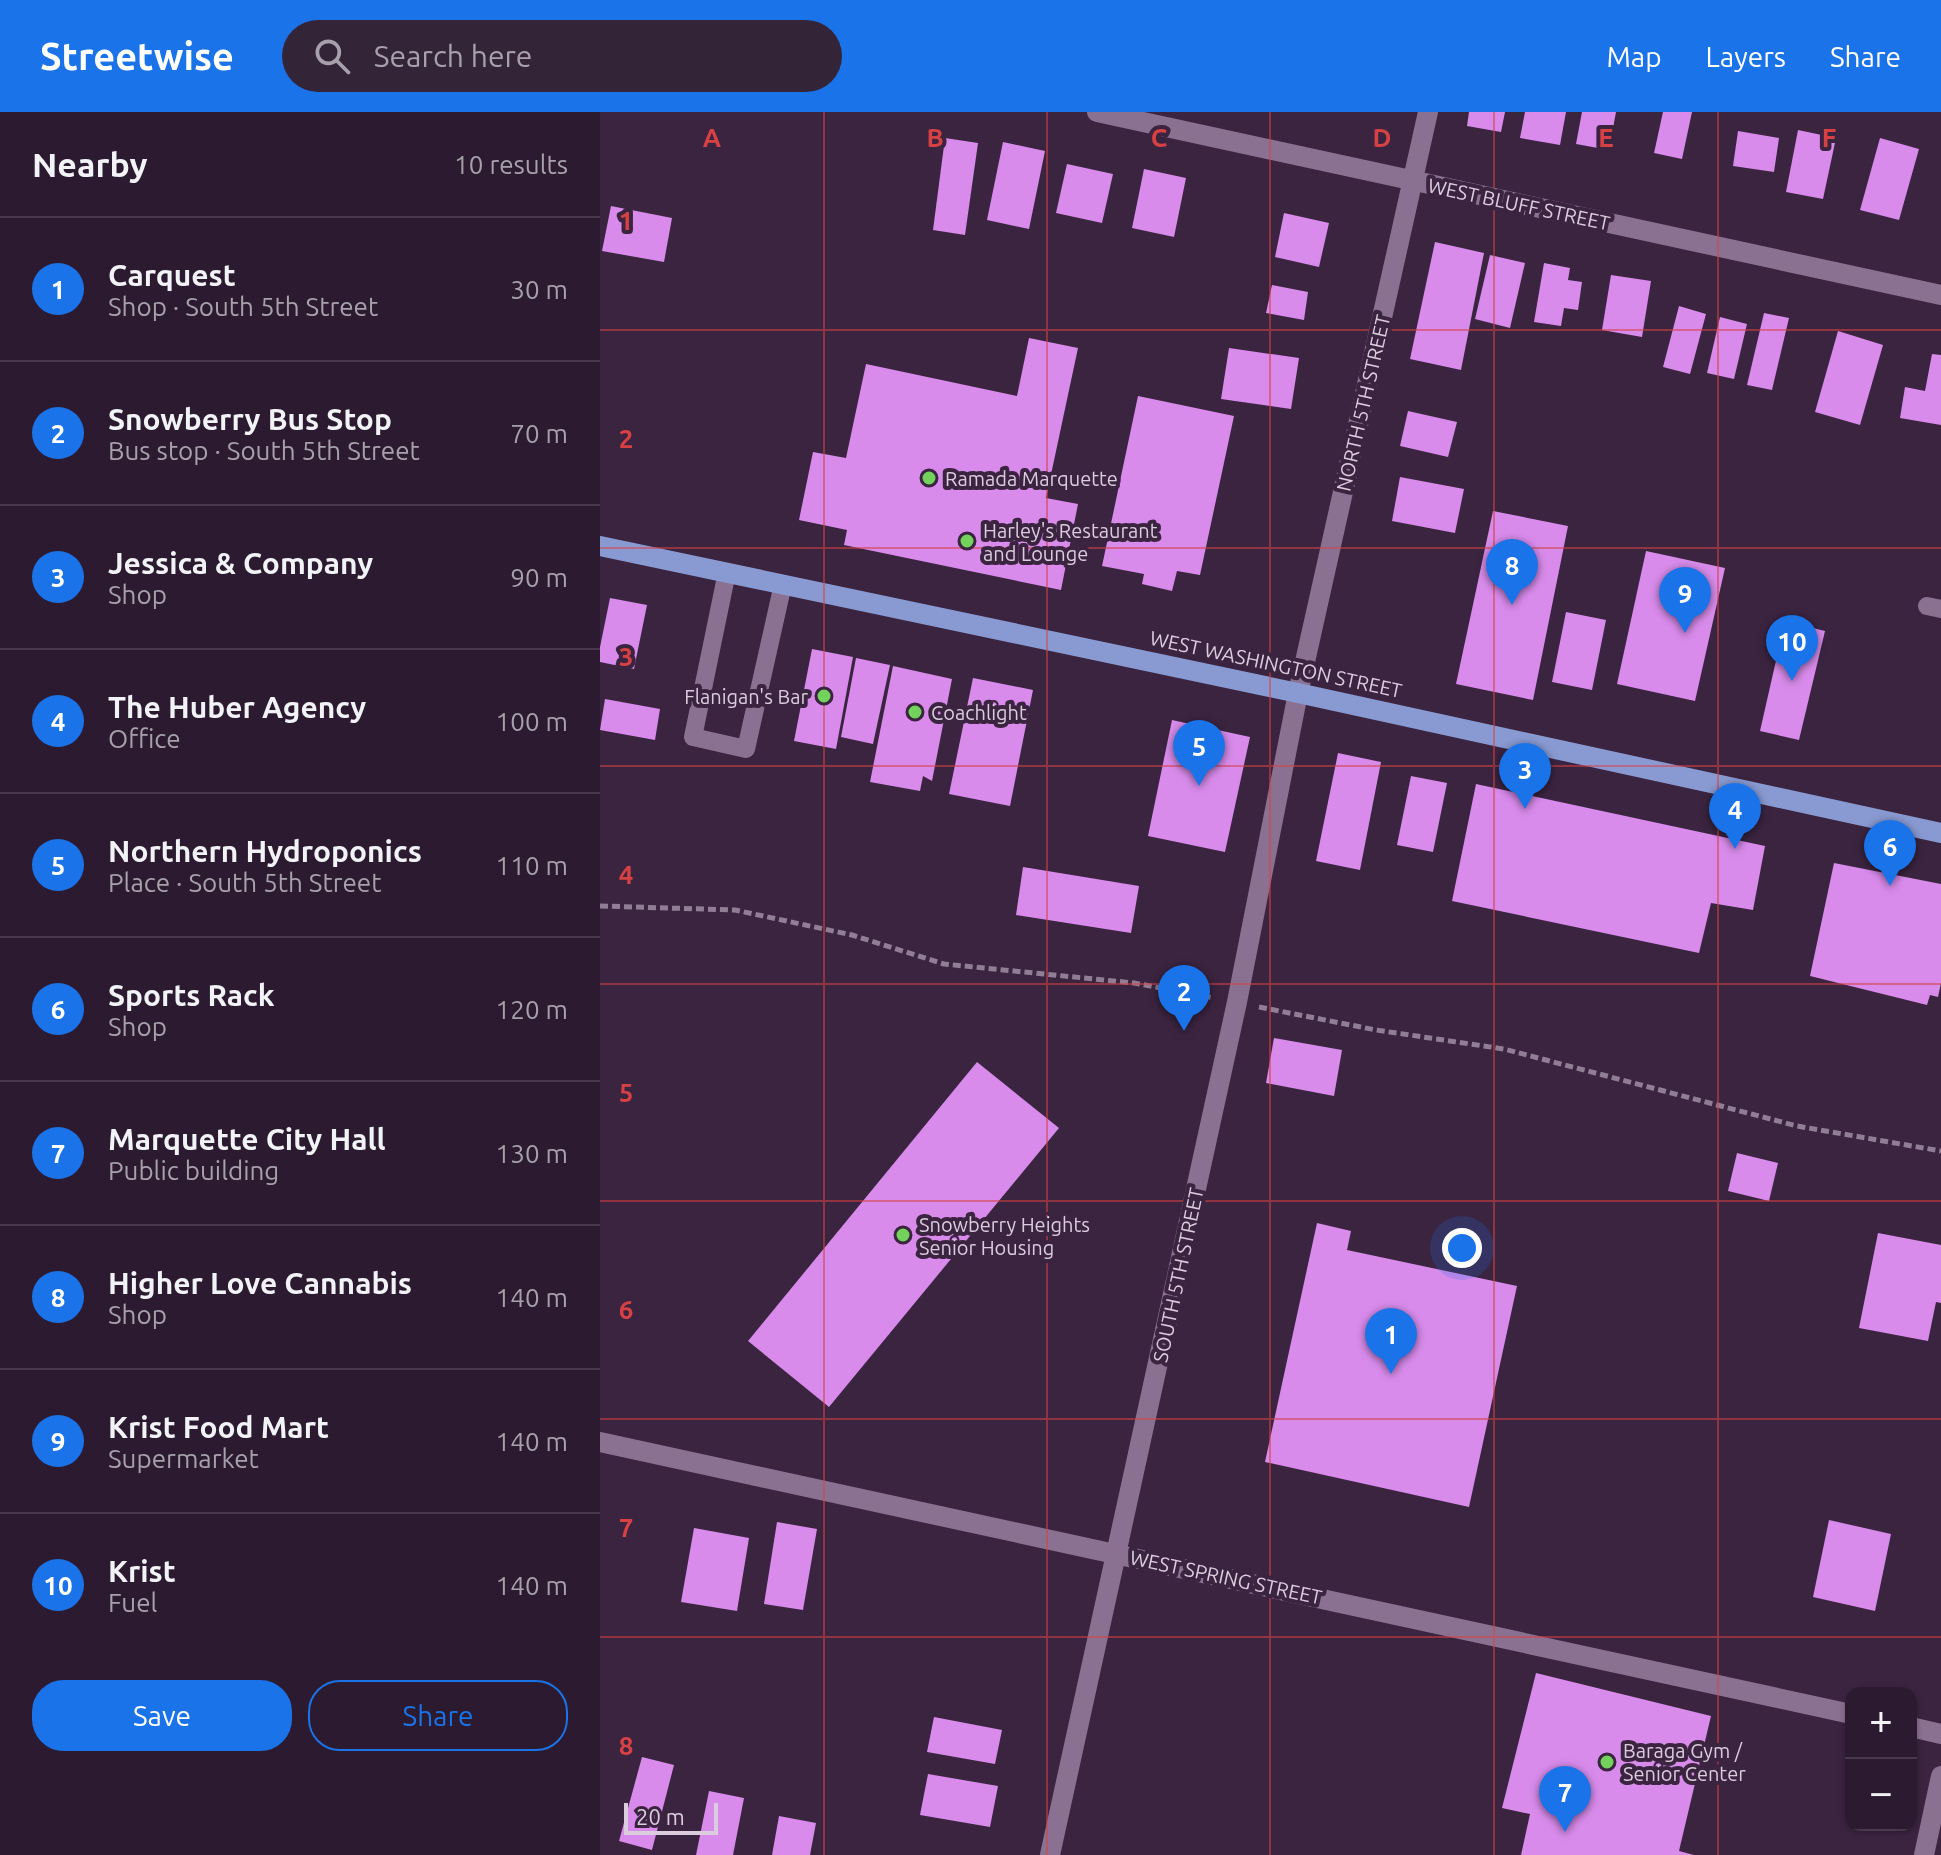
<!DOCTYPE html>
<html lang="en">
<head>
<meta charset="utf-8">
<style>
	:root { --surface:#2c1b30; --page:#342438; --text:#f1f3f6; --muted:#a6a1ab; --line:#48394c; --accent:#1a73e8 }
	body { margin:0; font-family:Ubuntu,sans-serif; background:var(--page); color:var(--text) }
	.controls { position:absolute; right:24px; bottom:24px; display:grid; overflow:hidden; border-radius:16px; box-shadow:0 2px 6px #0004 }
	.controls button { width:72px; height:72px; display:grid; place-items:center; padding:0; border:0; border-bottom:2px solid var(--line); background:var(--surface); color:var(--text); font:40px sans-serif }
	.scale { position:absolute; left:24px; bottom:20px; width:94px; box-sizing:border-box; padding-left:8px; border:4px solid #dbccde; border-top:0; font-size:22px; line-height:28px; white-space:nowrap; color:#dbccde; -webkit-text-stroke:6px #3b2440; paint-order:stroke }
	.you { position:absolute; left:862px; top:1136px; width:28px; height:28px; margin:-20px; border:6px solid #fff; border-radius:50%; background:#1a73e8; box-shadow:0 0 0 12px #1a73e833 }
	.badge { display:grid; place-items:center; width:52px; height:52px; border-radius:50%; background:var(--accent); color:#fff; font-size:26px; font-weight:700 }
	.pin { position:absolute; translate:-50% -66px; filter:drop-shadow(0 2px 4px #0008) }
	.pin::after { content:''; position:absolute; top:42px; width:28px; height:24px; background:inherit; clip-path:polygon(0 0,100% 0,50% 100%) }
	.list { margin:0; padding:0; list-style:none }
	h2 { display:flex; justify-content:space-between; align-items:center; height:104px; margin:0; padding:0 32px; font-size:34px }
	h2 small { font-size:26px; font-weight:400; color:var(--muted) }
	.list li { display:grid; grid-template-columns:52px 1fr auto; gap:24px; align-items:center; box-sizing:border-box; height:144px; padding:0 32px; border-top:2px solid var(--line) }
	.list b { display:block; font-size:30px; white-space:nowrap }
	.list p { margin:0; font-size:26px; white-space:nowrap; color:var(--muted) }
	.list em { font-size:26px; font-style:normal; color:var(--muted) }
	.actions { display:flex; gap:16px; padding:24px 32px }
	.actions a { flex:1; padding:18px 0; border:2px solid var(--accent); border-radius:32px; text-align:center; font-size:28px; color:var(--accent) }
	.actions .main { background:var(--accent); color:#fff }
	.icon { flex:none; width:44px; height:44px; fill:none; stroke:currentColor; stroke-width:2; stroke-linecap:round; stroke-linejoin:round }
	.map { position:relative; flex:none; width:1341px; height:1743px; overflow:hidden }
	header { display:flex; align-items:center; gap:48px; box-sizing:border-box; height:112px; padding:0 40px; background:var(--accent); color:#fff }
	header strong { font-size:38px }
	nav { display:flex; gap:44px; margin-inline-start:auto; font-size:28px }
	.search { width:560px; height:72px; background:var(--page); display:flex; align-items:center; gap:20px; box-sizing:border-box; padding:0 28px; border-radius:44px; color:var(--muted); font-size:30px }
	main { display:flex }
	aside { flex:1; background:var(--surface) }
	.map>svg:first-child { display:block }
	.building { fill:#d88beb }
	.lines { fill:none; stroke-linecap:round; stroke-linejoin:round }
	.path { stroke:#907e94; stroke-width:5; stroke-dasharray:8 4; stroke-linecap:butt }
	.lane { stroke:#8b7191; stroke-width:18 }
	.street { stroke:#8b7191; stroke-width:20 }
	.secondary { stroke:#8b7191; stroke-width:20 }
	.primary { stroke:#899ad2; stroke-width:20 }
	.grid { fill:none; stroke:#d74143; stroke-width:2; stroke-opacity:0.55 }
	.poi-dot { fill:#73d25c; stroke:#3b2440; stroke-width:3 }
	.labels { text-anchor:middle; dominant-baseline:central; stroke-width:8; stroke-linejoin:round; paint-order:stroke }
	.street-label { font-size:20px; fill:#dbccde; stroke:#3b2440 }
	.poi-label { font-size:20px; fill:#dbccde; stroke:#3b2440; text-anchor:start }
	.grid-label { font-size:26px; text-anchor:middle; font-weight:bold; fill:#d74143; stroke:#3b2440; stroke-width:8; stroke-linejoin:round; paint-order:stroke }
</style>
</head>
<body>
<header>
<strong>Streetwise</strong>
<div class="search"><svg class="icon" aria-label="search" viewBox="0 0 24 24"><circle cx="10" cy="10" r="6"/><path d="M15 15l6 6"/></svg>Search here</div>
<nav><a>Map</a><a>Layers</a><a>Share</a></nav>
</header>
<main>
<aside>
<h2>Nearby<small>10 results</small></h2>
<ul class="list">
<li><span class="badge">1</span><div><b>Carquest</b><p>Shop · South 5th Street</p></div><em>30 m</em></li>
<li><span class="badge">2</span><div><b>Snowberry Bus Stop</b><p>Bus stop · South 5th Street</p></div><em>70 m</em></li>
<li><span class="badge">3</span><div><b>Jessica &amp; Company</b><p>Shop</p></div><em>90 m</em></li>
<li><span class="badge">4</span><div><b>The Huber Agency</b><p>Office</p></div><em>100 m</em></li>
<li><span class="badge">5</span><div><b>Northern Hydroponics</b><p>Place · South 5th Street</p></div><em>110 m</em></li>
<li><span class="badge">6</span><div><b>Sports Rack</b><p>Shop</p></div><em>120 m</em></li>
<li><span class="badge">7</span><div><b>Marquette City Hall</b><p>Public building</p></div><em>130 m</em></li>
<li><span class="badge">8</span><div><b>Higher Love Cannabis</b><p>Shop</p></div><em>140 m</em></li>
<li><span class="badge">9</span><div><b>Krist Food Mart</b><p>Supermarket</p></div><em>140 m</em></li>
<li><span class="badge">10</span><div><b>Krist</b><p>Fuel</p></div><em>140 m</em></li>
</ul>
<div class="actions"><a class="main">Save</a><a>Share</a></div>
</aside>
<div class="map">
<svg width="1341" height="1743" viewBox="0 0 1341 1743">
	<rect width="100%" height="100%" fill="#3b2440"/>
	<g class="building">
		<polygon points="869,0 905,0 901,20 867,14"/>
		<polygon points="925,0 966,0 960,33 920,26"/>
		<polygon points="982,0 1016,0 1009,38 976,32"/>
		<polygon points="1063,0 1092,0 1082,47 1054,41"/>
		<polygon points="1198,18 1236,26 1223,87 1186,80"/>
		<polygon points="1138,19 1179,26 1174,60 1133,54"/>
		<polygon points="345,26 378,31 365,123 333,118"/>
		<polygon points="1280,26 1319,37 1299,108 1260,98"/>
		<polygon points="403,30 445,39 429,117 387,108"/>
		<polygon points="467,52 513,62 502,111 456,101"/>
		<polygon points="544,57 586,66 574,125 532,116"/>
		<polygon points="11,94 72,106 64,150 2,139"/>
		<polygon points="684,101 729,111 719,155 675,145"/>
		<polygon points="835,130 884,141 861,258 810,247"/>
		<polygon points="890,143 925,151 910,216 875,207"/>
		<polygon points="944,151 970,156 968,168 982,170 978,198 964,196 961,214 934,210"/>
		<polygon points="1011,163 1051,169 1042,225 1002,218"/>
		<polygon points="672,173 708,180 704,208 666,201"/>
		<polygon points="1079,194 1106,202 1090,262 1063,255"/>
		<polygon points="1164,201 1189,206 1172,278 1147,273"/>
		<polygon points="1120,205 1147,212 1134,267 1107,261"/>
		<polygon points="1238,219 1283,233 1260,313 1215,300"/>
		<polygon points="429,226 478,236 446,386 478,392 461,478 244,433 247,418 199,408 213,340 246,346 266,252 417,284"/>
		<polygon points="629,236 699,246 691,297 621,287"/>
		<polygon points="1332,242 1341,243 1341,313 1300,306 1305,275 1325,279"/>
		<polygon points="538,284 634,304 600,463 577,459 572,479 542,472 544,462 502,454"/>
		<polygon points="808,299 857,310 848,345 800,334"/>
		<polygon points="800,365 864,377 855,421 792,409"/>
		<polygon points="893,399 968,414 933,588 856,572"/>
		<polygon points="1046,439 1125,456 1095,589 1017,572"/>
		<polygon points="10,486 47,493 34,557 0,550 0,535"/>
		<polygon points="966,500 1006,508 992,578 952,570"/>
		<polygon points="1185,509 1225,519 1199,628 1160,619"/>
		<polygon points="212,537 253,545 236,637 194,629"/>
		<polygon points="256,546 290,553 273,632 241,625"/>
		<polygon points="293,554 352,567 332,669 323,664 320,679 270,670"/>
		<polygon points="373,566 433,578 410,694 349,682"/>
		<polygon points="5,587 60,597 55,628 0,618"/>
		<polygon points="572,608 650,625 625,740 548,724"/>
		<polygon points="738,641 781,650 760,758 716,749"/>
		<polygon points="811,664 847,671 833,740 797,733"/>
		<polygon points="876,672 1165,734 1153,798 1111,791 1099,841 852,789"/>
		<polygon points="1234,751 1341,772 1341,871 1338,885 1330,883 1327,893 1210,864"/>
		<polygon points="423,755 539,774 531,821 416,803"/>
		<polygon points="674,926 742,938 734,984 666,971"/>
		<polygon points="377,950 459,1016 229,1295 148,1229"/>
		<polygon points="1137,1041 1178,1051 1169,1089 1128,1079"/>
		<polygon points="717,1111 751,1119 747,1138 917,1174 869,1395 665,1350"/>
		<polygon points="1278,1121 1341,1133 1341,1191 1336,1190 1328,1229 1259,1216"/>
		<polygon points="1229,1408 1291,1422 1275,1499 1213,1485"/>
		<polygon points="177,1410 217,1417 203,1498 164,1492"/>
		<polygon points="94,1416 149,1426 137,1499 81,1490"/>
		<polygon points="936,1561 1111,1604 1079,1739 1094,1743 921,1743 930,1702 902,1696"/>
		<polygon points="334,1605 402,1618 395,1652 327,1640"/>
		<polygon points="42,1645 74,1653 52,1738 19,1729"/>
		<polygon points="328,1662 398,1674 390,1715 320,1703"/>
		<polygon points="109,1679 144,1686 133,1743 96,1743"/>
		<polygon points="179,1704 216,1711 210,1743 172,1743"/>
	</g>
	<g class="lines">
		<g class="path">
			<polyline points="0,794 135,798 252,823 344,852 534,871 614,886"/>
			<polyline points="659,895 776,918 904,937 1197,1014 1341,1039"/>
		</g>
		<g class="lane">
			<polyline points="127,460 93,625 146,637 183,472"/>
			<polyline points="1327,494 1341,497"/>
		</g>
		<g class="street">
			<polyline points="497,0 1341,183"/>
			<polyline points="0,1330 1251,1602"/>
			<polyline points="1311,1615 1341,1622"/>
			<polyline points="450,1743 637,890 698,581 828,0"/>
		</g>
		<polyline class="secondary" points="1324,1743 1341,1664"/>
		<polyline class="primary" points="0,434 698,581 1341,721"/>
	</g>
	<path class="grid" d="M 224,0 L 224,1743M 447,0 L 447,1743M 670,0 L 670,1743M 894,0 L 894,1743M 1118,0 L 1118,1743M 0,218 L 1341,218M 0,436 L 1341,436M 0,654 L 1341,654M 0,872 L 1341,872M 0,1089 L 1341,1089M 0,1307 L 1341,1307M 0,1525 L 1341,1525"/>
	<g class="poi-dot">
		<circle cx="329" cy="366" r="8"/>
		<circle cx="367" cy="429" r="8"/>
		<circle cx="224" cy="584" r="8"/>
		<circle cx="315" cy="600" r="8"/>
		<circle cx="303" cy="1123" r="8"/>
		<circle cx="1007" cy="1650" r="8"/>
	</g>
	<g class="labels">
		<g class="street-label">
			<text transform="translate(919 92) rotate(12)">WEST BLUFF STREET</text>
			<text transform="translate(763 291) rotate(-77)">NORTH 5TH STREET</text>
			<text transform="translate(676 552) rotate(12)">WEST WASHINGTON STREET</text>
			<text transform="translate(578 1163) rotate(-78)">SOUTH 5TH STREET</text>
			<text transform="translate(626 1465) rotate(12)">WEST SPRING STREET</text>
		</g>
		<g class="poi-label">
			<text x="345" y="366">Ramada Marquette</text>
			<text x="383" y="418">Harley's Restaurant<tspan x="383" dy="23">and Lounge</tspan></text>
			<text x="208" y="584" text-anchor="end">Flanigan's Bar</text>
			<text x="331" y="600">Coachlight</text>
			<text x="319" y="1112">Snowberry Heights<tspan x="319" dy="23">Senior Housing</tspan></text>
			<text x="1023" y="1638">Baraga Gym /<tspan x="1023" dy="23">Senior Center</tspan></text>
		</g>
	</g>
	<g class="grid-label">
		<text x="112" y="35">A</text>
		<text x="335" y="35">B</text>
		<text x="559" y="35">C</text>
		<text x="782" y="35">D</text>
		<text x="1006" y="35">E</text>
		<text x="1229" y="35">F</text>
		<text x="26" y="118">1</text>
		<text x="26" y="336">2</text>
		<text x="26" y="554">3</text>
		<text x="26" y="772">4</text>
		<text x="26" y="990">5</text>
		<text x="26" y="1207">6</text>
		<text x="26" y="1425">7</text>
		<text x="26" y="1643">8</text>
	</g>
</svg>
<div class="controls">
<button>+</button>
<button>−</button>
</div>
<div class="scale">20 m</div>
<div class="you"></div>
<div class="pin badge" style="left:791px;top:1262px">1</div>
<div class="pin badge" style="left:584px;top:919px">2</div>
<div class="pin badge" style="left:925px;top:697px">3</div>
<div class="pin badge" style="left:1135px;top:737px">4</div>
<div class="pin badge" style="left:599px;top:674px">5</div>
<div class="pin badge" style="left:1290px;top:774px">6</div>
<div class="pin badge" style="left:965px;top:1720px">7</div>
<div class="pin badge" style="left:912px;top:493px">8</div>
<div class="pin badge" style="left:1085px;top:521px">9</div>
<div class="pin badge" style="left:1192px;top:569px">10</div>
</div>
</main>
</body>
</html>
